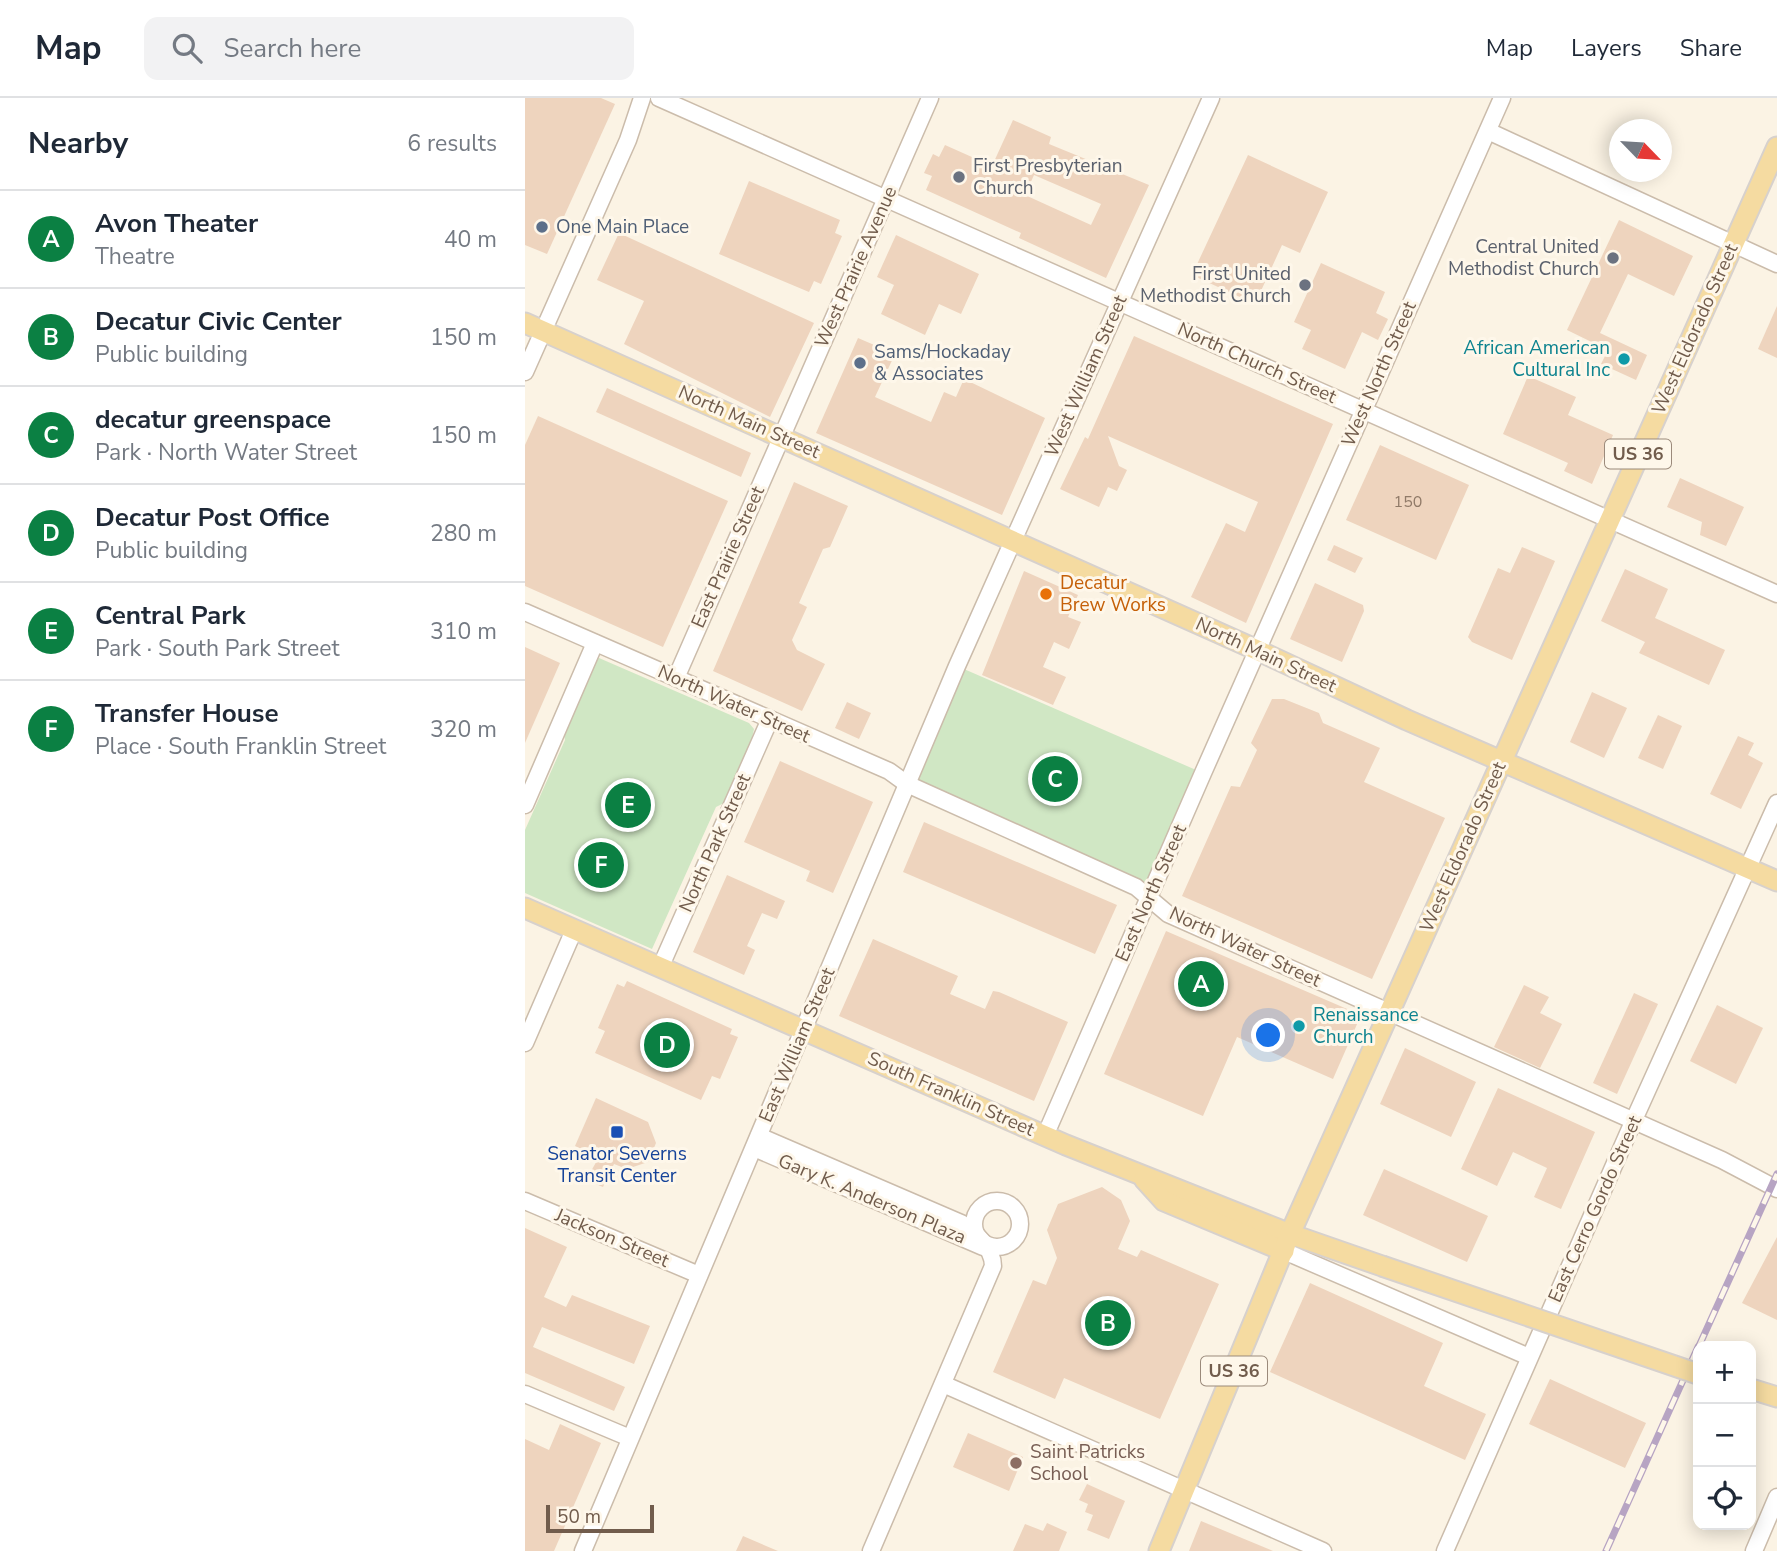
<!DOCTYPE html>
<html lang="en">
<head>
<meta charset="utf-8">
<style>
	:root { --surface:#fff; --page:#f2f2f3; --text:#1f2937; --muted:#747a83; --line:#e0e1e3; --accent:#0b8043 }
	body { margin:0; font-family:"Nunito Sans",sans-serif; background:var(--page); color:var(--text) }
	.controls { position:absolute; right:21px; bottom:21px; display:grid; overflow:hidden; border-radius:14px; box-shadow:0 4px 18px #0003 }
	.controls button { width:63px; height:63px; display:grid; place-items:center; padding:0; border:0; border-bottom:2px solid var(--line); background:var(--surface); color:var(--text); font:35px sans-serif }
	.compass { position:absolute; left:1084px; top:21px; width:63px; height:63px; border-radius:50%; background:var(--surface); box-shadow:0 4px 18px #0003; rotate:115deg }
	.scale { position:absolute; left:21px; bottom:18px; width:108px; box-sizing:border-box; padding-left:7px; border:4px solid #715c4c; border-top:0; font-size:19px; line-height:24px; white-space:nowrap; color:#715c4c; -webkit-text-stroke:5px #fef7ea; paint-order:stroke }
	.you { position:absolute; left:744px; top:938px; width:24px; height:24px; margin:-18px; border:5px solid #fff; border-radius:50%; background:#1a73e8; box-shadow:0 0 0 10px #1a73e833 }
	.badge { display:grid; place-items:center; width:46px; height:46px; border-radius:50%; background:var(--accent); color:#fff; font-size:23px; font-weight:700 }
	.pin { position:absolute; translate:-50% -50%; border:4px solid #fff; box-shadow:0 2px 7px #0006 }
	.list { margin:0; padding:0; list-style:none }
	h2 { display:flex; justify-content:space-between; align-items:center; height:91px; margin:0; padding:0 28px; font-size:30px }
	h2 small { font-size:23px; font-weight:400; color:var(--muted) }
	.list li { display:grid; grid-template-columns:46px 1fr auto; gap:21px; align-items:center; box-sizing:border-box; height:98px; padding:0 28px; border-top:2px solid var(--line) }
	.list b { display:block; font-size:26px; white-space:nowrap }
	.list p { margin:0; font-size:23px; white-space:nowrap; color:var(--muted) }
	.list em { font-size:23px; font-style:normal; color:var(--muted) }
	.icon { flex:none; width:38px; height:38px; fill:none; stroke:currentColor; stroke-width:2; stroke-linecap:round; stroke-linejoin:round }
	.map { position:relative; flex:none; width:1252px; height:1453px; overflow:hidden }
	header { display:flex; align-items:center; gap:42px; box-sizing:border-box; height:98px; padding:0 35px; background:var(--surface); border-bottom:2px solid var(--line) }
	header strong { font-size:33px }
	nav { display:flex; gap:38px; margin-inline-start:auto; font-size:24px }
	.search { width:490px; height:63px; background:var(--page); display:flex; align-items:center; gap:18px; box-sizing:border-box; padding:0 24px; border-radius:14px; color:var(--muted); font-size:26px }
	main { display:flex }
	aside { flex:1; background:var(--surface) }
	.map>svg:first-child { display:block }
	.green { fill:#d0e7c4 }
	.water { fill:#badae3; stroke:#a1c9d4; stroke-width:2 }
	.building { fill:#eed4be; fill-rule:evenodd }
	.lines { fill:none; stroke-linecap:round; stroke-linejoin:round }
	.minor-casing { stroke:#cbbcab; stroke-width:19 }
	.major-casing { stroke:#d7d1cd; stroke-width:23 }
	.minor { stroke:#fff; stroke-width:16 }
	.major { stroke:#f5dba1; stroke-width:19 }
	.rail-casing { stroke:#b7a4c3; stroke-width:7 }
	.rail { stroke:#fef7ea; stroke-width:4.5; stroke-dasharray:13; stroke-linecap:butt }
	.major-bridge-casing { stroke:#d7d1cd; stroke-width:23; stroke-linecap:butt }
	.major-bridge { stroke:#f5dba1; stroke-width:19 }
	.worship-dot { fill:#6b7280; stroke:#fef7ea; stroke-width:2.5 }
	.service-dot { fill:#5c6f8a; stroke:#fef7ea; stroke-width:2.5 }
	.culture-dot { fill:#0f9aa8; stroke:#fef7ea; stroke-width:2.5 }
	.food-dot { fill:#e8710a; stroke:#fef7ea; stroke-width:2.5 }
	.transit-dot { fill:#1a4fb4; stroke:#fef7ea; stroke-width:2.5 }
	.education-dot { fill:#8d6e63; stroke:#fef7ea; stroke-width:2.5 }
	.labels { text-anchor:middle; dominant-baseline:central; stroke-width:6; stroke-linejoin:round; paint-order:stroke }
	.number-label { font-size:16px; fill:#907a68 }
	.shield { fill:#fef7ea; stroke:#9b8a7b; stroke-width:2 }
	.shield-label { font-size:18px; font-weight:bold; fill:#715c4c }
	.worship-label { font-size:19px; fill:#5b616d; stroke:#fef7ea; text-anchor:end }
	.service-label { font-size:19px; fill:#4e5e75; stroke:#fef7ea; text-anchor:start }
	.street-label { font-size:19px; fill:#715c4c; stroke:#fef7ea }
	.culture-label { font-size:19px; fill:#0d838f; stroke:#fef7ea; text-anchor:end }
	.food-label { font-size:19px; fill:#c56008; stroke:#fef7ea; text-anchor:start }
	.transit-label { font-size:19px; fill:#164399; stroke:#fef7ea }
	.education-label { font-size:19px; fill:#785e54; stroke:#fef7ea; text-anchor:start }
</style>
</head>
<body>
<header>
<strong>Map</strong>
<div class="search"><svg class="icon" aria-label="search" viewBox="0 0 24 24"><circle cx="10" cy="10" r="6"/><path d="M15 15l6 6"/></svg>Search here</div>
<nav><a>Map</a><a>Layers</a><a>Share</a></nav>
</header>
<main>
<aside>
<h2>Nearby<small>6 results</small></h2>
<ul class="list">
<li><span class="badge">A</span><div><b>Avon Theater</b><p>Theatre</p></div><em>40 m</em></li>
<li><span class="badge">B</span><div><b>Decatur Civic Center</b><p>Public building</p></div><em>150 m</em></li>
<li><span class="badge">C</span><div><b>decatur greenspace</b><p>Park · North Water Street</p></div><em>150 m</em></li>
<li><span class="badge">D</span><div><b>Decatur Post Office</b><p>Public building</p></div><em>280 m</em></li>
<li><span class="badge">E</span><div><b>Central Park</b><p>Park · South Park Street</p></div><em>310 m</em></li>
<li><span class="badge">F</span><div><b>Transfer House</b><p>Place · South Franklin Street</p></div><em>320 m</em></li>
</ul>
</aside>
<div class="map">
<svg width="1252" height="1453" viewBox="0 0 1252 1453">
	<rect width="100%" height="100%" fill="#fbf3e4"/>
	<g class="green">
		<polygon points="74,560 224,625 229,631 227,641 199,705 191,709 127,851 0,795 0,732 40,642 38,631 71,561"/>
		<polygon points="432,568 678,675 624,800 382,686"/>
	</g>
	<circle class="water" cx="103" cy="707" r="19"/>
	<g class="building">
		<polygon points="0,0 76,0 90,6 22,156 0,147"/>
		<path d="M 488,22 L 526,39 L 524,46 L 624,87 L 581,180 L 494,140 L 496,135 L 401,92 L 407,78 L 399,75 L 408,56 L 414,59 L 420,47 L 467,68 ZM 509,77 L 576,106 L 566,127 L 500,97 Z"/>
		<polygon points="723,57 803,94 775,155 757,147 730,206 667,177"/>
		<polygon points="224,83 315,122 310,135 317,138 296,186 289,183 284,194 194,156"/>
		<polygon points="1094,122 1168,158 1149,198 1103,176 1075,235 1122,257 1111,282 1076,266 1083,252 1042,232"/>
		<polygon points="94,135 289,225 245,319 99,246 119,203 72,182"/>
		<polygon points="371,137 454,176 436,216 414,206 400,237 356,216 369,187 352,179"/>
		<polygon points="796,165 860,194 851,215 863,221 853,242 837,234 820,271 777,251 786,232 769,224"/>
		<polygon points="1252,208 1252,260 1233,251"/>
		<polygon points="609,238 808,326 721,525 666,499 701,425 720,434 733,404 583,338 594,368 602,372 592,393 583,389 574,409 535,391 560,339 563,341"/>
		<polygon points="333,240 370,256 350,299 406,324 419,294 431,299 439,281 520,320 477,417 291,335"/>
		<polygon points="1003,278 1051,299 1043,317 1088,337 1067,386 1039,373 1043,365 978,336"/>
		<polygon points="82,290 226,355 216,379 71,314"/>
		<polygon points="13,318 203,403 138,549 0,488 0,347"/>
		<polygon points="855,347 944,387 911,462 821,422"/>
		<polygon points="1155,380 1219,409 1201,448 1175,437 1177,424 1142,409"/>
		<polygon points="269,384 323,408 305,449 298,451 274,505 282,509 267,542 272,552 300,566 277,613 188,573"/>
		<polygon points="809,447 838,460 830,475 802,462"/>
		<polygon points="997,449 1030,463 987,562 947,544 943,539 973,470 985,475"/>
		<polygon points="1100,471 1143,491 1130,520 1200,552 1184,587 1114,555 1120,544 1076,523"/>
		<polygon points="499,473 553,497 543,519 556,524 544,551 529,544 518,569 541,579 528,607 457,577"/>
		<polygon points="790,485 838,507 839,513 817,564 765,541"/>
		<polygon points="0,549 35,565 0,645"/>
		<polygon points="1067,594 1102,610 1079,660 1045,644"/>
		<polygon points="747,601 759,601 794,615 798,625 855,650 839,684 920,720 847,881 657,798 706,688 715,689 732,652 726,645"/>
		<polygon points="322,604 346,615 334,641 310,630"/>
		<polygon points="1133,617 1157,628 1138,671 1113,660"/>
		<polygon points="1213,638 1229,645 1223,657 1238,665 1216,711 1185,696"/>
		<polygon points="255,663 348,704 308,795 281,783 285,773 219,744"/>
		<polygon points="399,724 592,807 570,856 378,774"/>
		<circle cx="76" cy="767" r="19"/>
		<polygon points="202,777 260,803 252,821 237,815 222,848 230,852 219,877 168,854"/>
		<polygon points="641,833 836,917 808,981 712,939 678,1018 579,976"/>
		<polygon points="348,841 433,878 425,896 460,911 468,893 474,894 543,924 509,1003 314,918"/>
		<polygon points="102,883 207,931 205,936 213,939 195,981 187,978 176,1002 70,955 80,933 73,930 92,886 99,889"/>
		<polygon points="999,887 1024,899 1015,915 1037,926 1015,970 969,949"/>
		<polygon points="1109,895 1133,906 1092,996 1068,985"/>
		<polygon points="1192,907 1238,930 1211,986 1165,963"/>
		<polygon points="880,950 951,984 926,1039 855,1006"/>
		<polygon points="973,990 1070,1034 1036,1111 1009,1099 1022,1070 988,1054 972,1088 936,1071"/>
		<polygon points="71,1000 123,1024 131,1045 123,1064 102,1071 89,1066 78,1089 61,1082 74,1059 50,1048"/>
		<polygon points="859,1071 963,1118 942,1164 838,1117"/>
		<polygon points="577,1089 596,1102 605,1123 593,1151 612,1159 616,1152 694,1186 635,1321 539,1280 530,1301 468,1274 508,1182 521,1187 532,1160 522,1132 533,1106"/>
		<polygon points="0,1130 42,1149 19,1199 41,1209 47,1197 125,1228 109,1266 17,1229 8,1249 100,1289 89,1313 0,1275"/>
		<polygon points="1252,1139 1252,1222 1217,1205"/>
		<polygon points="785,1185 918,1245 899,1288 961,1316 940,1362 745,1274"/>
		<polygon points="1025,1281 1121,1325 1100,1370 1004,1326"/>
		<polygon points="35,1326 76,1345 29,1453 0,1453 0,1341 24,1352"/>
		<polygon points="443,1335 498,1359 484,1393 428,1369"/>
		<polygon points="562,1386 600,1403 584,1441 562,1432 568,1417 560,1414 563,1406 554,1402"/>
		<polygon points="676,1423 748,1453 664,1453"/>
		<polygon points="522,1425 542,1434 534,1453 488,1453 500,1426 518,1433"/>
		<polygon points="218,1438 253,1453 211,1453"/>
	</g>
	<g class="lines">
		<defs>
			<g id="minor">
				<polyline points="134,0 1252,496"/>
				<polyline points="963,33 1252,166"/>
				<polyline points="0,274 103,42 117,0"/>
				<polyline points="0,514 364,673 382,686 611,789 643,816 1197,1062 1252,1091"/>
				<polyline points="151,580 405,0"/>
				<polyline points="0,707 70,545"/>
				<polyline points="135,870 245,621"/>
				<polyline points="0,945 49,832"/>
				<path d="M 234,1038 L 436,1125 C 450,1134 468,1150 468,1168 L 346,1453"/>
				<polyline points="520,1038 678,675 977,0"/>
				<polyline points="229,1050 458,1149"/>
				<polyline points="0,1103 174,1177"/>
				<circle cx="472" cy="1126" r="23"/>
				<polyline points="759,1153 1004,1259"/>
				<polyline points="418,1286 798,1453"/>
				<polyline points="0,1296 105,1340"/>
				<polyline points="58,1453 432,568 686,0"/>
				<polyline points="920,1453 1108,1024 1252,705"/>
				<polyline points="1229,1453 1252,1399"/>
			</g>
			<g id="major">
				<polyline points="0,225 732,552 882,622 1252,783"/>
				<polyline points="0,810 541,1047 765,1136 857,1168"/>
				<polyline points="619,1081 639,1103 759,1153"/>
				<polyline points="1226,1291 1252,1299"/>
				<polyline points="634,1453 765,1136 1252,49"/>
			</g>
		</defs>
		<use href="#minor" class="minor-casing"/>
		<use href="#major" class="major-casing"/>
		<use href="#minor" class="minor"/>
		<use href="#major" class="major"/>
		<defs>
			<g id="rail">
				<polyline points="1174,1248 1252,1076"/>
				<polyline points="1081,1453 1173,1249"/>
			</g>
		</defs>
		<use href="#rail" class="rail-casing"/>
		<use href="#rail" class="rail"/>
		<defs>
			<polyline id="major-bridge" points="857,1168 1173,1276"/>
		</defs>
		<use href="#major-bridge" class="major-bridge-casing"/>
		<use href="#major-bridge" class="major-bridge"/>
	</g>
	<g class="worship-dot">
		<circle cx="434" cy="79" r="7"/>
		<circle cx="1088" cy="160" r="7"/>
		<circle cx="780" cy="187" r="7"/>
	</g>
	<g class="service-dot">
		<circle cx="17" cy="129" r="7"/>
		<circle cx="335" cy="265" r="7"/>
	</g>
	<g class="culture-dot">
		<circle cx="1099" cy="261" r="7"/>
		<circle cx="774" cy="928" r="7"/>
	</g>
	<circle class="food-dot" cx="521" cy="496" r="7"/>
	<rect class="transit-dot" x="85" y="1027" width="14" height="14" rx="3.5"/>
	<circle class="education-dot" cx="491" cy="1365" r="7"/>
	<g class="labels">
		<g class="number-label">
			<text x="883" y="404">150</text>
		</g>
		<g class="shield">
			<rect x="1080" y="341.5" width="66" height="29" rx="5"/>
			<rect x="676" y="1258.5" width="66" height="29" rx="5"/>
		</g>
		<g class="shield-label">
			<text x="1113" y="356">US 36</text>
			<text x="709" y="1273">US 36</text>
		</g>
		<g class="worship-label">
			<text x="448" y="68" text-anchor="start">First Presbyterian<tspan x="448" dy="22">Church</tspan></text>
			<text x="1074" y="149">Central United<tspan x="1074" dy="22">Methodist Church</tspan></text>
			<text x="766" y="176">First United<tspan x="766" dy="22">Methodist Church</tspan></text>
		</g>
		<g class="service-label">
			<text x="31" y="129">One Main Place</text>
			<text x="349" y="254">Sams/Hockaday<tspan x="349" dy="22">&amp; Associates</tspan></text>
		</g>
		<g class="street-label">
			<text transform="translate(331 169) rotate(-66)">West Prairie Avenue</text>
			<text transform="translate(1170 231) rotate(-66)">West Eldorado Street</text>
			<text transform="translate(732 265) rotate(24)">North Church Street</text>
			<text transform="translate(854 276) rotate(-66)">West North Street</text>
			<text transform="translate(561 278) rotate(-66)">West William Street</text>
			<text transform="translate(224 324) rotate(24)">North Main Street</text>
			<text transform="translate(203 459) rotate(-66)">East Prairie Street</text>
			<text transform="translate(741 557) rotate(25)">North Main Street</text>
			<text transform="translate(209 606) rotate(24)">North Water Street</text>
			<text transform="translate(190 745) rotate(-66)">North Park Street</text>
			<text transform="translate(938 749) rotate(-66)">West Eldorado Street</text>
			<text transform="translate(626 795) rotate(-66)">East North Street</text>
			<text transform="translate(720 849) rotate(25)">North Water Street</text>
			<text transform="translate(272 947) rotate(-67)">East William Street</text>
			<text transform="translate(426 996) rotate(24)">South Franklin Street</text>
			<text transform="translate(347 1101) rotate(23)">Gary K. Anderson Plaza</text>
			<text transform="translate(1070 1111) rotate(-66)">East Cerro Gordo Street</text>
			<text transform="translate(87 1140) rotate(23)">Jackson Street</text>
		</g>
		<g class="culture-label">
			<text x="1085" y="250">African American<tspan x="1085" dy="22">Cultural Inc</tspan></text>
			<text x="788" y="917" text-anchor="start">Renaissance<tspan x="788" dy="22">Church</tspan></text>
		</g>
		<g class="food-label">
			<text x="535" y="485">Decatur<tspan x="535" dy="22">Brew Works</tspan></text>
		</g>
		<g class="transit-label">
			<text x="92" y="1056">Senator Severns<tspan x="92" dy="22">Transit Center</tspan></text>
		</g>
		<g class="education-label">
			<text x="505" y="1354">Saint Patricks<tspan x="505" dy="22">School</tspan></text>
		</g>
	</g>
</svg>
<div class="controls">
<button>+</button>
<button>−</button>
<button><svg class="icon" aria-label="locate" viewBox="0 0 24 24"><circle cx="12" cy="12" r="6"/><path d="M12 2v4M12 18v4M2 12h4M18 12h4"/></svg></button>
</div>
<svg class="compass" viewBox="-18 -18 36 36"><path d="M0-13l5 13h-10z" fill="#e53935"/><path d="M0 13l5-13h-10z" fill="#747a83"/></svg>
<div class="scale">50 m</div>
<div class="you"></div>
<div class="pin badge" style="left:676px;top:886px">A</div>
<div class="pin badge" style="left:583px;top:1225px">B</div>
<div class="pin badge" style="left:530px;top:681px">C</div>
<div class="pin badge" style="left:142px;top:947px">D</div>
<div class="pin badge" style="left:103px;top:707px">E</div>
<div class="pin badge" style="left:76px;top:767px">F</div>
</div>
</main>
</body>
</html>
